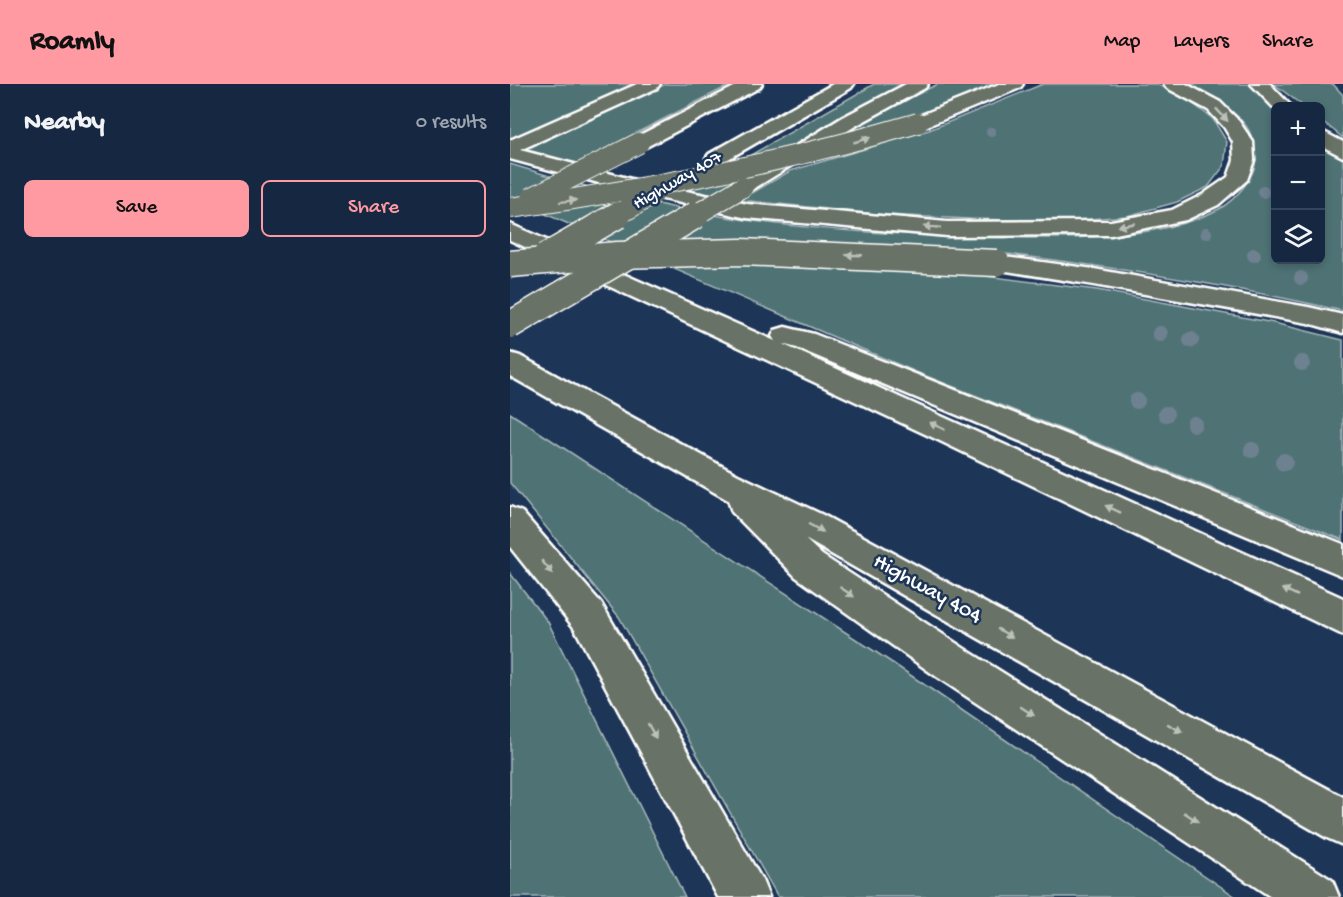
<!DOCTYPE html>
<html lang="en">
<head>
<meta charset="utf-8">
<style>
	:root { --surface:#162841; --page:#1f3048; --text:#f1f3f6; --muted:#9ea6b1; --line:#35445a; --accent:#ff9aa2 }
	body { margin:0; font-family:"Gochi Hand",sans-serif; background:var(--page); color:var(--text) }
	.controls { position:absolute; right:18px; top:18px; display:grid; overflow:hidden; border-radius:9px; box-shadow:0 3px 9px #0003 }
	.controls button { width:54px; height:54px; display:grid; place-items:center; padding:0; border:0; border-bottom:2px solid var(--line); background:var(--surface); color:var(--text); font:30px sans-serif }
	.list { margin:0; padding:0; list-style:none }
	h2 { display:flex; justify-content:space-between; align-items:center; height:78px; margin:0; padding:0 24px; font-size:26px }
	h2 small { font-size:20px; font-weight:400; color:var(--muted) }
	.actions { display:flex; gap:12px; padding:18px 24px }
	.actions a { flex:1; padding:14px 0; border:2px solid var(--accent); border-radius:9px; text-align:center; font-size:21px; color:var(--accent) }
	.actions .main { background:var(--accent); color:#111 }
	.icon { flex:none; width:33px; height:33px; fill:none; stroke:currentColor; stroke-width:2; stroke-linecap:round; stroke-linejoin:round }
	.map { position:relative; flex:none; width:833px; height:813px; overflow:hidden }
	header { display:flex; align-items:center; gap:36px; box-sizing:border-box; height:84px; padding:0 30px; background:var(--accent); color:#111 }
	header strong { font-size:28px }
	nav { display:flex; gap:33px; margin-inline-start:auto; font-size:21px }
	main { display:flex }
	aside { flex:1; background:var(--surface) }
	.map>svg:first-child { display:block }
	.green { fill:#507374; stroke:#a8b9ba; stroke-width:1.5 }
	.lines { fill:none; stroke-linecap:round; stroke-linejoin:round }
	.highway-casing { stroke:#fff; stroke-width:5 }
	.highway { fill:#697266; fill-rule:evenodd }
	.highway-bridge-far1-casing { stroke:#fff; stroke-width:22; stroke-linecap:butt }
	.highway-bridge-casing { stroke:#fff; stroke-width:29; stroke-linecap:butt }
	.highway-bridge-far1 { stroke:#697266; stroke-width:20 }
	.highway-bridge { stroke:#697266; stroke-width:26 }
	.tree { fill:#6e8191 }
	.oneway { fill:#bcc0ba }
	.labels { text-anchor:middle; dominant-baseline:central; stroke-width:5; stroke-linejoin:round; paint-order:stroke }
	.far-street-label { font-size:18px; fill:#fff; stroke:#1d3557 }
	.street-label { font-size:22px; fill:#fff; stroke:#1d3557 }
</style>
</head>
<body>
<header>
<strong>Roamly</strong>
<nav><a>Map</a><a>Layers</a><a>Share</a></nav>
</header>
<main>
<aside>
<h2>Nearby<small>0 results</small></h2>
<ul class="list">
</ul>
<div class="actions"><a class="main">Save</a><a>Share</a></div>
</aside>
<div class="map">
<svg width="833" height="813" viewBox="0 0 833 813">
	<rect width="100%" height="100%" fill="#1d3557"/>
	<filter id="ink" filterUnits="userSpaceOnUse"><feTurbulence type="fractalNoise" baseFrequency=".0167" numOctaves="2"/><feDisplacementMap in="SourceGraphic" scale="12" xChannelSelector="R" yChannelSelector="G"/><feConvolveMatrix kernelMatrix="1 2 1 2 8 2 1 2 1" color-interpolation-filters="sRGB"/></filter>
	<g filter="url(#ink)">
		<g class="green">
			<polygon points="0,0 129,0 0,55"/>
			<polygon points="156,0 222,0 64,81 10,64"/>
			<polygon points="364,0 396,0 283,62 202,111 180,106"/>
			<polygon points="428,0 491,0 414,29 319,58 366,30"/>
			<polygon points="533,0 646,0 674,13 703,35 717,58 714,82 698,103 667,118 617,132 554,137 460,135 376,131 230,116 280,87 419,46"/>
			<path d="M 676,0 L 743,0 L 766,22 L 766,176 L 810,176 L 811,57 L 833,74 L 833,227 C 719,201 604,183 489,169 L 475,192 L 587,206 L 764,239 L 833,256 L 833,456 L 406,288 L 0,115 L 0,80 C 54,97 111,112 166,124 C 263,144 365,150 464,153 C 536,155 645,159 709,125 C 725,116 745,94 746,75 C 746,68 743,60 741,53 C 738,33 694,7 676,0 Z"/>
			<polygon points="764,0 823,0 833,11 833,54 811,36 810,22 793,22"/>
			<polygon points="0,329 384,580 726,813 268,813 109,533 0,399"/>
			<polygon points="0,489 38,538 175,813 0,813"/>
		</g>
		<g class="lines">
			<defs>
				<g id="highway">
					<polygon points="127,0 150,0 147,4 10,66 125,96 237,120 437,138 601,137 662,126 692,111 718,93 724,76 723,58 714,43 698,26 657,4 654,0 676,0 710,18 728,36 743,58 744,76 737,96 708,121 676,136 601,151 437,152 237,134 122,108 0,75 0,56"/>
					<polygon points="230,0 252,0 249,4 136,63 122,63 119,59 122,55"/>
					<polygon points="323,0 344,0 341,4 213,78 199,78 196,74 199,70"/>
					<polygon points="396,0 418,0 415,4 347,41 240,107 233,109 226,107 222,103 226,99 333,33"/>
					<polygon points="489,0 513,0 510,4 415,43 401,43 399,39 401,35"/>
					<polygon points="741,0 760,0 781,22 766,22 766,26"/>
					<polygon points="810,46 833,58 833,73 810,61"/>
					<polygon points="0,140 265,257 262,252 265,246 275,243 304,250 833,460 833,492 287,264 272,260 833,514 833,551 428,356 0,156"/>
					<polygon points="487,172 584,185 798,223 833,231 833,249 798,239 584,201 478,184 475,179 478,174"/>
					<polygon points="0,269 10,272 228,391 313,431 833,713 833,761 817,754 295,455 312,471 455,565 822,796 829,813 761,813 427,593 286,493 222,428 218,416 0,292"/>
					<polygon points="0,423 12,428 91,519 252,796 259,813 208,813 65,545 0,463"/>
				</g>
			</defs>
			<use href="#highway" class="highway-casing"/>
			<use href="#highway" class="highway"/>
			<defs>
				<g id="highway-bridge-far1">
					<polyline points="21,114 129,59"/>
					<path d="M 0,124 C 138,106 274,78 408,39"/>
					<polyline points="106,132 144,110"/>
					<polyline points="184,132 233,103"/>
				</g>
				<g id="highway-bridge">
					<polyline points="35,173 108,131"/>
					<polyline points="0,180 107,171 231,168 487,179"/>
					<polyline points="0,241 186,131"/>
				</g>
			</defs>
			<use href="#highway-bridge-far1" class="highway-bridge-far1-casing"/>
			<use href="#highway-bridge" class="highway-bridge-casing"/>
			<use href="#highway-bridge-far1" class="highway-bridge-far1"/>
			<use href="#highway-bridge" class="highway-bridge"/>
		</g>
		<g class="tree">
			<circle cx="481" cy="48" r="5"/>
			<circle cx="753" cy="108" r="6"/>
			<circle cx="696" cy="149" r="6"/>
			<circle cx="744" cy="171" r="7"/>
			<circle cx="791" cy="194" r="7"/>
			<circle cx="650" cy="250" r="8"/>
			<circle cx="681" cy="256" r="8"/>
			<circle cx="792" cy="279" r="8"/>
			<circle cx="627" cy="317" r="8"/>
			<circle cx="656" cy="330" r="8"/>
			<circle cx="684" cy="340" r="8"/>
			<circle cx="742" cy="366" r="8"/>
			<circle cx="774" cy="378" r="9"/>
		</g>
		<defs><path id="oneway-solid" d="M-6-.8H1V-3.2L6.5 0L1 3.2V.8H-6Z" transform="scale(1.5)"/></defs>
		<g class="oneway">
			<use href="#oneway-solid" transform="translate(712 31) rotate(47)"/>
			<use href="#oneway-solid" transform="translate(352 56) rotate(-16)"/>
			<use href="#oneway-solid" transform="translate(58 117) rotate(-7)"/>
			<use href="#oneway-solid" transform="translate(616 141) rotate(169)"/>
			<use href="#oneway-solid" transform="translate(422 143) rotate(-175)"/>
			<use href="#oneway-solid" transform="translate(344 171) rotate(-178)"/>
			<use href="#oneway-solid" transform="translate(427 342) rotate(-155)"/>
			<use href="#oneway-solid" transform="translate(603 425) rotate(-155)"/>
			<use href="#oneway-solid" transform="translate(306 444) rotate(28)"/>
			<use href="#oneway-solid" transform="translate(37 483) rotate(50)"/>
			<use href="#oneway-solid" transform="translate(337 508) rotate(34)"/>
			<use href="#oneway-solid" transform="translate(780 508) rotate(-155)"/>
			<use href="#oneway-solid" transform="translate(495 549) rotate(29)"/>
			<use href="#oneway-solid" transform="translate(517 627) rotate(33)"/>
			<use href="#oneway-solid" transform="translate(665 644) rotate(29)"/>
			<use href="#oneway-solid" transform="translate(142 647) rotate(61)"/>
			<use href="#oneway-solid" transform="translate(681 733) rotate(33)"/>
		</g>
	</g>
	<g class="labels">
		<g class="far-street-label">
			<text transform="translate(168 97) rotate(-30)">Highway 407</text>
		</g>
		<g class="street-label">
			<text transform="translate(417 506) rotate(29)">Highway 404</text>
		</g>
	</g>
</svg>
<div class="controls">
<button>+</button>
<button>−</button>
<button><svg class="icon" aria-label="layers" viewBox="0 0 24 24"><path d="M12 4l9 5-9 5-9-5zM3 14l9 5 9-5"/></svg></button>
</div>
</div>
</main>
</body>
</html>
